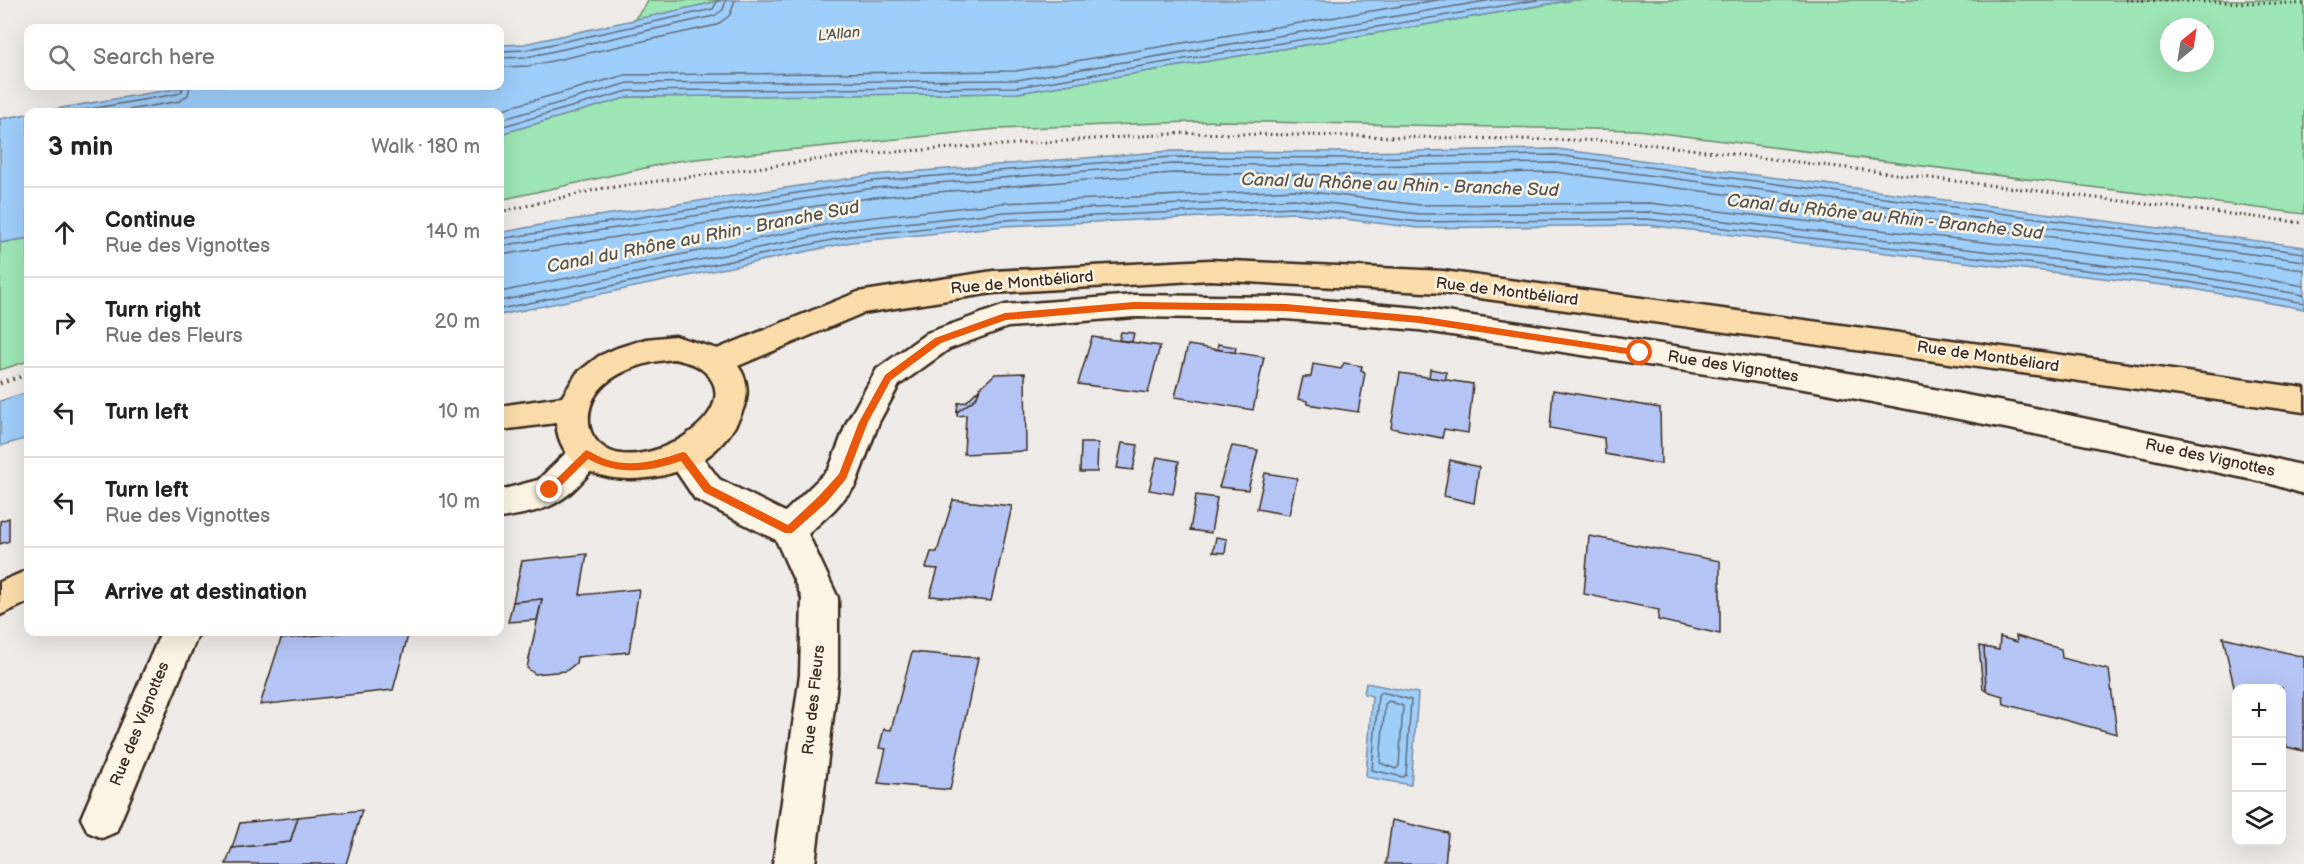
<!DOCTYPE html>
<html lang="en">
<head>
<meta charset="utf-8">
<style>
	:root { --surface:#fff; --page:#f6f6f6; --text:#222; --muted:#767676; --line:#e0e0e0 }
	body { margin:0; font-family:"Balsamiq Sans",sans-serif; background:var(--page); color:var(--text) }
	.controls { position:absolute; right:18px; bottom:18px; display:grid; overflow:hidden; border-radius:12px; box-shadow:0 6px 24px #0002 }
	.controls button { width:54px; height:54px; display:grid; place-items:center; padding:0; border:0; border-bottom:2px solid var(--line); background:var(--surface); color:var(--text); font:30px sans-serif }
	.compass { position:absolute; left:2160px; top:18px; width:54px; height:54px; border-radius:50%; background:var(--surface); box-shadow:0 6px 24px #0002; rotate:30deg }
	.stop { position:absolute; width:18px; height:18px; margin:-14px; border:4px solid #ea580c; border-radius:50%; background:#fff }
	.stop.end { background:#ea580c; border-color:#fff; box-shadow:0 2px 6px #0008 }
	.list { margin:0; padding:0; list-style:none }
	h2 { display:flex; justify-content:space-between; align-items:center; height:78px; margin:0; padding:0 24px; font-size:26px }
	h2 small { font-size:20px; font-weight:400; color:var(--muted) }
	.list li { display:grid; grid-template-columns:39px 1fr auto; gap:18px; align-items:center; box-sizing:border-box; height:90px; padding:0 24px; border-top:2px solid var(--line) }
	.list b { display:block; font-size:22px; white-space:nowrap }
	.list p { margin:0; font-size:20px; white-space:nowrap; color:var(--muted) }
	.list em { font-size:20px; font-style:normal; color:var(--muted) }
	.icon { flex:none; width:33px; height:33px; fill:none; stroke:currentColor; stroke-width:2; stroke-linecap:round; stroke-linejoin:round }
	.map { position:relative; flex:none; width:2304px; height:864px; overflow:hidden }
	.search { position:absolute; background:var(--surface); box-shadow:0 6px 24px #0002; left:24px; top:24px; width:480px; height:66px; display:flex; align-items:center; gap:15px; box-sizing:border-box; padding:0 21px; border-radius:12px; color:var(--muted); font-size:22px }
	.panel { position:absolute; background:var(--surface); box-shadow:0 6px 24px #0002; left:24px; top:108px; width:480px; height:528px; border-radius:12px }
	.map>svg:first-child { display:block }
	.green { fill:#9de6b5; stroke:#6c886a; stroke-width:1.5; fill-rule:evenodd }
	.water { fill:#9ecefa; stroke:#768ca2; stroke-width:1.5 }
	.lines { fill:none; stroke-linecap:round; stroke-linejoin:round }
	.shore { stroke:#636c76; stroke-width:1.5 }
	.building { fill:#b5c5f5; stroke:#3b2a1e; stroke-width:1.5 }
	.minor-casing { stroke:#3b2a1e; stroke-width:5 }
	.major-casing { stroke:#3b2a1e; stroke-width:5 }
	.path-far1 { stroke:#3b2a1e; stroke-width:3; stroke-dasharray:1.5 4; stroke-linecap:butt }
	.path { stroke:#3b2a1e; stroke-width:4.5; stroke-dasharray:1.5 5; stroke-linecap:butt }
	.minor { fill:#fcf5e5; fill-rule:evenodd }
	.major { fill:#fbddab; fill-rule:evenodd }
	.route { fill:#ea580c }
	.labels { text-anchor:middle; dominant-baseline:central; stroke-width:5; stroke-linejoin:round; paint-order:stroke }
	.far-water-label { font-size:15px; font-style:italic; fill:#545355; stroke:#fcf5e5 }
	.street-label { font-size:16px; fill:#3b2a1e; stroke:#fcf5e5 }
	.water-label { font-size:18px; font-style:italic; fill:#545355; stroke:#fcf5e5 }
</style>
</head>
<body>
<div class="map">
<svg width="2304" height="864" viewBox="0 0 2304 864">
	<rect width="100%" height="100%" fill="#eeebe8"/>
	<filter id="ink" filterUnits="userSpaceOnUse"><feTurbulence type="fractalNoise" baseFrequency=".0167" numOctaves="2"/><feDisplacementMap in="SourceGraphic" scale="12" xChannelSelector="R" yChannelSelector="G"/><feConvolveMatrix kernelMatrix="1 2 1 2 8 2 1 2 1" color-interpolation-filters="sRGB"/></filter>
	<g filter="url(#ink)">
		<g class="green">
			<polygon points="649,0 724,0 633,21"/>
			<path d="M 1573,0 L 2304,0 L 2304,214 L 1637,130 L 1219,121 L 997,129 L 677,161 L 500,200 L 500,134 L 629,97 L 1018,93 ZM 2169,27 L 2205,27 L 2205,63 L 2169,63 Z"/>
			<polygon points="28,238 28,361 0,370 0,243"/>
		</g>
		<g class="water">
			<polygon points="724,0 1573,0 1018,93 629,97 500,134 500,112 37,112 192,86 500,86 500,45 524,44"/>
			<polygon points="28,114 28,238 0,243 0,119"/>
			<polygon points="1557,149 2304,247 2304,309 2188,288 1647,225 1418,228 1294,213 1005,226 852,242 500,315 500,233 550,223 873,175 1172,151 1351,152"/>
			<polygon points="28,392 28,438 0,446 0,401"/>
			<polygon points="1366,683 1418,693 1411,785 1366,777 1372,696 1364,694"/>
		</g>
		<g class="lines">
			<g class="shore">
				<polyline points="500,51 525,50 713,9 718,0"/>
				<polyline points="500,58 527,57 714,16 723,10 726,0"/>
				<polyline points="500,67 529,66 717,25 730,15 735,0"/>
				<polyline points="72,112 177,94 182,91 183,86"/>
				<polyline points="117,112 180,101 188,95 190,86"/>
				<polyline points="492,112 625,75 1016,71 1437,0"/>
				<polyline points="500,120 628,83 1017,80 1492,0"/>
				<polyline points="500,127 628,91 1018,87 1537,0"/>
				<polyline points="500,239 874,181 1172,157 1351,158 1556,155 2304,253"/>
				<polyline points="500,246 874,188 1173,164 1351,166 1556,163 2304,261"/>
				<polyline points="500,255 875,197 1173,173 1351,175 1555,172 2304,270"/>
				<polyline points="500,292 849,220 1003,203 1294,190 1420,205 1649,203 2190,266 2304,286"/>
				<polyline points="500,301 850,229 1004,212 1294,199 1419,214 1648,212 2189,275 2304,295"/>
				<polyline points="500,309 851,236 1004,220 1294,207 1419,222 1647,219 2189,282 2304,303"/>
				<polygon points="1382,692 1411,700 1406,775 1403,777 1372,770 1378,695"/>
				<polygon points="1389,701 1403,706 1399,766 1396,769 1380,763 1385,704"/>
			</g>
		</g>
		<g class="building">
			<polygon points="1121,332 1134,333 1132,342 1119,340"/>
			<polygon points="1092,337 1160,346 1148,393 1078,384"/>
			<polygon points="1218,344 1236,347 1235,353 1217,349"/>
			<polygon points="1188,345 1264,357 1253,410 1175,397"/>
			<polygon points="1344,363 1362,366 1361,371 1365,373 1358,412 1307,404 1307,401 1298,399 1303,377 1311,377 1313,364 1341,369"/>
			<polygon points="1430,369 1446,372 1446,381 1429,378"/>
			<polygon points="1025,373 1026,451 964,454 966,415 957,416 957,412 976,398 980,388 995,374"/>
			<polygon points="1400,373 1473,384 1468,433 1444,429 1442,438 1391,428"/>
			<polygon points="980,388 976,398 957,412 958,403 966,402"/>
			<polygon points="1553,390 1660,408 1661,464 1605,454 1604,438 1550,428"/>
			<polygon points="1081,443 1098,443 1097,472 1080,472"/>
			<polygon points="1122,443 1138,445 1133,470 1117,468"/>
			<polygon points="1232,446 1258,450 1248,490 1219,487"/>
			<polygon points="1157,457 1179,461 1173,494 1149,490"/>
			<polygon points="1450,460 1479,467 1474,503 1444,496"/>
			<polygon points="1265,473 1297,478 1289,515 1257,509"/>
			<polygon points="1196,495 1217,498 1211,533 1190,530"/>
			<polygon points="953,500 1012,506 991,601 930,596 938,569 926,568 931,552 937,552"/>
			<polygon points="9,518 9,541 0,544 0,521"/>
			<polygon points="1589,536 1720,561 1720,634 1658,620 1659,610 1584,594"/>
			<polygon points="1216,537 1227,539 1225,553 1213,552"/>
			<polygon points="587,554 580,595 639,589 629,652 577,657 576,663 566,671 535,674 527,668 542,599 513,602 522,561"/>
			<polygon points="542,599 537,620 508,622 513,602"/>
			<polygon points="347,632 409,632 393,690 260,705 281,639"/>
			<polygon points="2016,636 2061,649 2062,658 2109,670 2117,734 2004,704 2003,696 1986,691 1984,647 1999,650 2000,637 2017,642"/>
			<polygon points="2223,637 2304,657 2304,751 2287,747 2282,727 2282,688 2236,688 2236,696"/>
			<polygon points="1979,646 1984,647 1986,691 1983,689"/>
			<polygon points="912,652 978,658 950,790 878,783 886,749 879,748 884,729 891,730"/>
			<polygon points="362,810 346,864 226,864 232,848 290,842 298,817"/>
			<polygon points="298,817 290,842 232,848 240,823"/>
			<polygon points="1392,820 1448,833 1445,864 1386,864"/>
		</g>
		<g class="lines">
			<defs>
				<g id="minor">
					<polygon points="1134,295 1286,297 1419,308 1816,367 2025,406 2268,457 2304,466 2304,494 2268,483 2025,432 1816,391 1419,330 1286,319 1134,317 1008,327 949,349 899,385 879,422 855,486 834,510 808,534 838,598 838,675 815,864 773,864 800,675 802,598 776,540 695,499 666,456 671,447 683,443 695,447 719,479 785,512 829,469 847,422 877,369 927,333 1005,305"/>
					<path d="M 586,441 L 598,445 L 603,454 C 596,467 575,491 562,499 C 546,511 519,515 500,518 L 500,490 L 538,480 L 574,445 Z"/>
					<polygon points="161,632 199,632 116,832 102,838 88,832 81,818"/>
				</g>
				<g id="major">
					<path d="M 1210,260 L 1443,271 L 2304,388 L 2304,412 L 1443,293 L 1210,280 L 993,293 L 863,313 L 738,366 C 748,379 749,395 743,409 C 734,434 715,455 691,466 C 646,487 562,489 556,423 L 500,430 L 500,406 L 562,397 L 577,373 L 599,356 L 617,348 L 646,339 L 675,336 L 717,349 L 858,292 L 993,271 ZM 674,359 C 682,361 693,363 700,368 C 754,407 653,470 610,451 C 599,446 590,436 589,423 C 586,378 639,362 674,359 Z"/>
					<polygon points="28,570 28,602 0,615 0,582"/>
				</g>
			</defs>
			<use href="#minor" class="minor-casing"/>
			<use href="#major" class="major-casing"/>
			<g class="path-far1">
				<polyline points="2126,0 2304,4"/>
				<polyline points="500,212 599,189 860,154 1188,133 1623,141 2304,223"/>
			</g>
			<polyline class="path" points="0,383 28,374"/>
			<use href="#minor" class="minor"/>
			<use href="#major" class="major"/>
		</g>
	</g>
	<path class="route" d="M 1134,302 L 1286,304 L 1419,316 L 1640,350 L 1645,353 L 1640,356 L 1419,323 L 1286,311 L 1134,309 L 1006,320 L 941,343 L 891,380 L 868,422 L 846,479 L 826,503 L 792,533 L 785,533 L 704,492 L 681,461 C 648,472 619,476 588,459 L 554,493 L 550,494 L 545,490 L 586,450 C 594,453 600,458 608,460 C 633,468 659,460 683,452 L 686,453 L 711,486 L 788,525 L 818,497 L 839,474 L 859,422 L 885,375 L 935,338 L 1005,313 Z"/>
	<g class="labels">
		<g class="far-water-label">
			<text transform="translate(839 34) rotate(-6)">L'Allan</text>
		</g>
		<g class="street-label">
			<text transform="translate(1022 283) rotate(-5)">Rue de Montbéliard</text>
			<text transform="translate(1507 292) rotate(7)">Rue de Montbéliard</text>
			<text transform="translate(1988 357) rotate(8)">Rue de Montbéliard</text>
			<text transform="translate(1733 367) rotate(9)">Rue des Vignottes</text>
			<text transform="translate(2210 458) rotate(12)">Rue des Vignottes</text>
			<text transform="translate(814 700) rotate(-84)">Rue des Fleurs</text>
			<text transform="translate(140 724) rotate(-68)">Rue des Vignottes</text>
		</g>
		<g class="water-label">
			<text transform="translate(1400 185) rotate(2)">Canal du Rhône au Rhin - Branche Sud</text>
			<text transform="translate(1885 217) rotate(6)">Canal du Rhône au Rhin - Branche Sud</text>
			<text transform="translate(703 237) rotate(-11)">Canal du Rhône au Rhin - Branche Sud</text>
		</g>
	</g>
</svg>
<div class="controls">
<button>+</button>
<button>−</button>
<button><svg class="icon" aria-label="layers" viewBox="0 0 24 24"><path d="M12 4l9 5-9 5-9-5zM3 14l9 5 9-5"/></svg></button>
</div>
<svg class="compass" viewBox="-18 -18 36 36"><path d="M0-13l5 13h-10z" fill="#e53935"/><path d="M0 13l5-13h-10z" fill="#767676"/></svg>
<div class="stop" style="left:1640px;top:353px"></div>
<div class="stop end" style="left:550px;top:490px"></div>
<div class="search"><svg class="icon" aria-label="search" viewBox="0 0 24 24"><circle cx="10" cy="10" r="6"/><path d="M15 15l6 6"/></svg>Search here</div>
<section class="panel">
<h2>3 min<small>Walk · 180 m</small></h2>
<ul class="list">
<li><svg class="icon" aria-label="ahead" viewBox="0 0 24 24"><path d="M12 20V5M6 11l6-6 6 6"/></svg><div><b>Continue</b><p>Rue des Vignottes</p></div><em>140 m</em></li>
<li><svg class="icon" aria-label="right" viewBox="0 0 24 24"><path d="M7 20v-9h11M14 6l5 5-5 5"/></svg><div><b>Turn right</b><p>Rue des Fleurs</p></div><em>20 m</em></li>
<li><svg class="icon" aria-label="left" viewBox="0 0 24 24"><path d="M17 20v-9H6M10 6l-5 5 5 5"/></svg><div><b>Turn left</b></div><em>10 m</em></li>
<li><svg class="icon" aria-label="left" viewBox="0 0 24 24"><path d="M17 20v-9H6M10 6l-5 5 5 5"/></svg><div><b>Turn left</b><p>Rue des Vignottes</p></div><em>10 m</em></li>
<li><svg class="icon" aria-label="arrive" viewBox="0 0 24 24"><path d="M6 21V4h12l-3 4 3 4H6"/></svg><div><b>Arrive at destination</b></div></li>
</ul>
</section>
</div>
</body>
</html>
